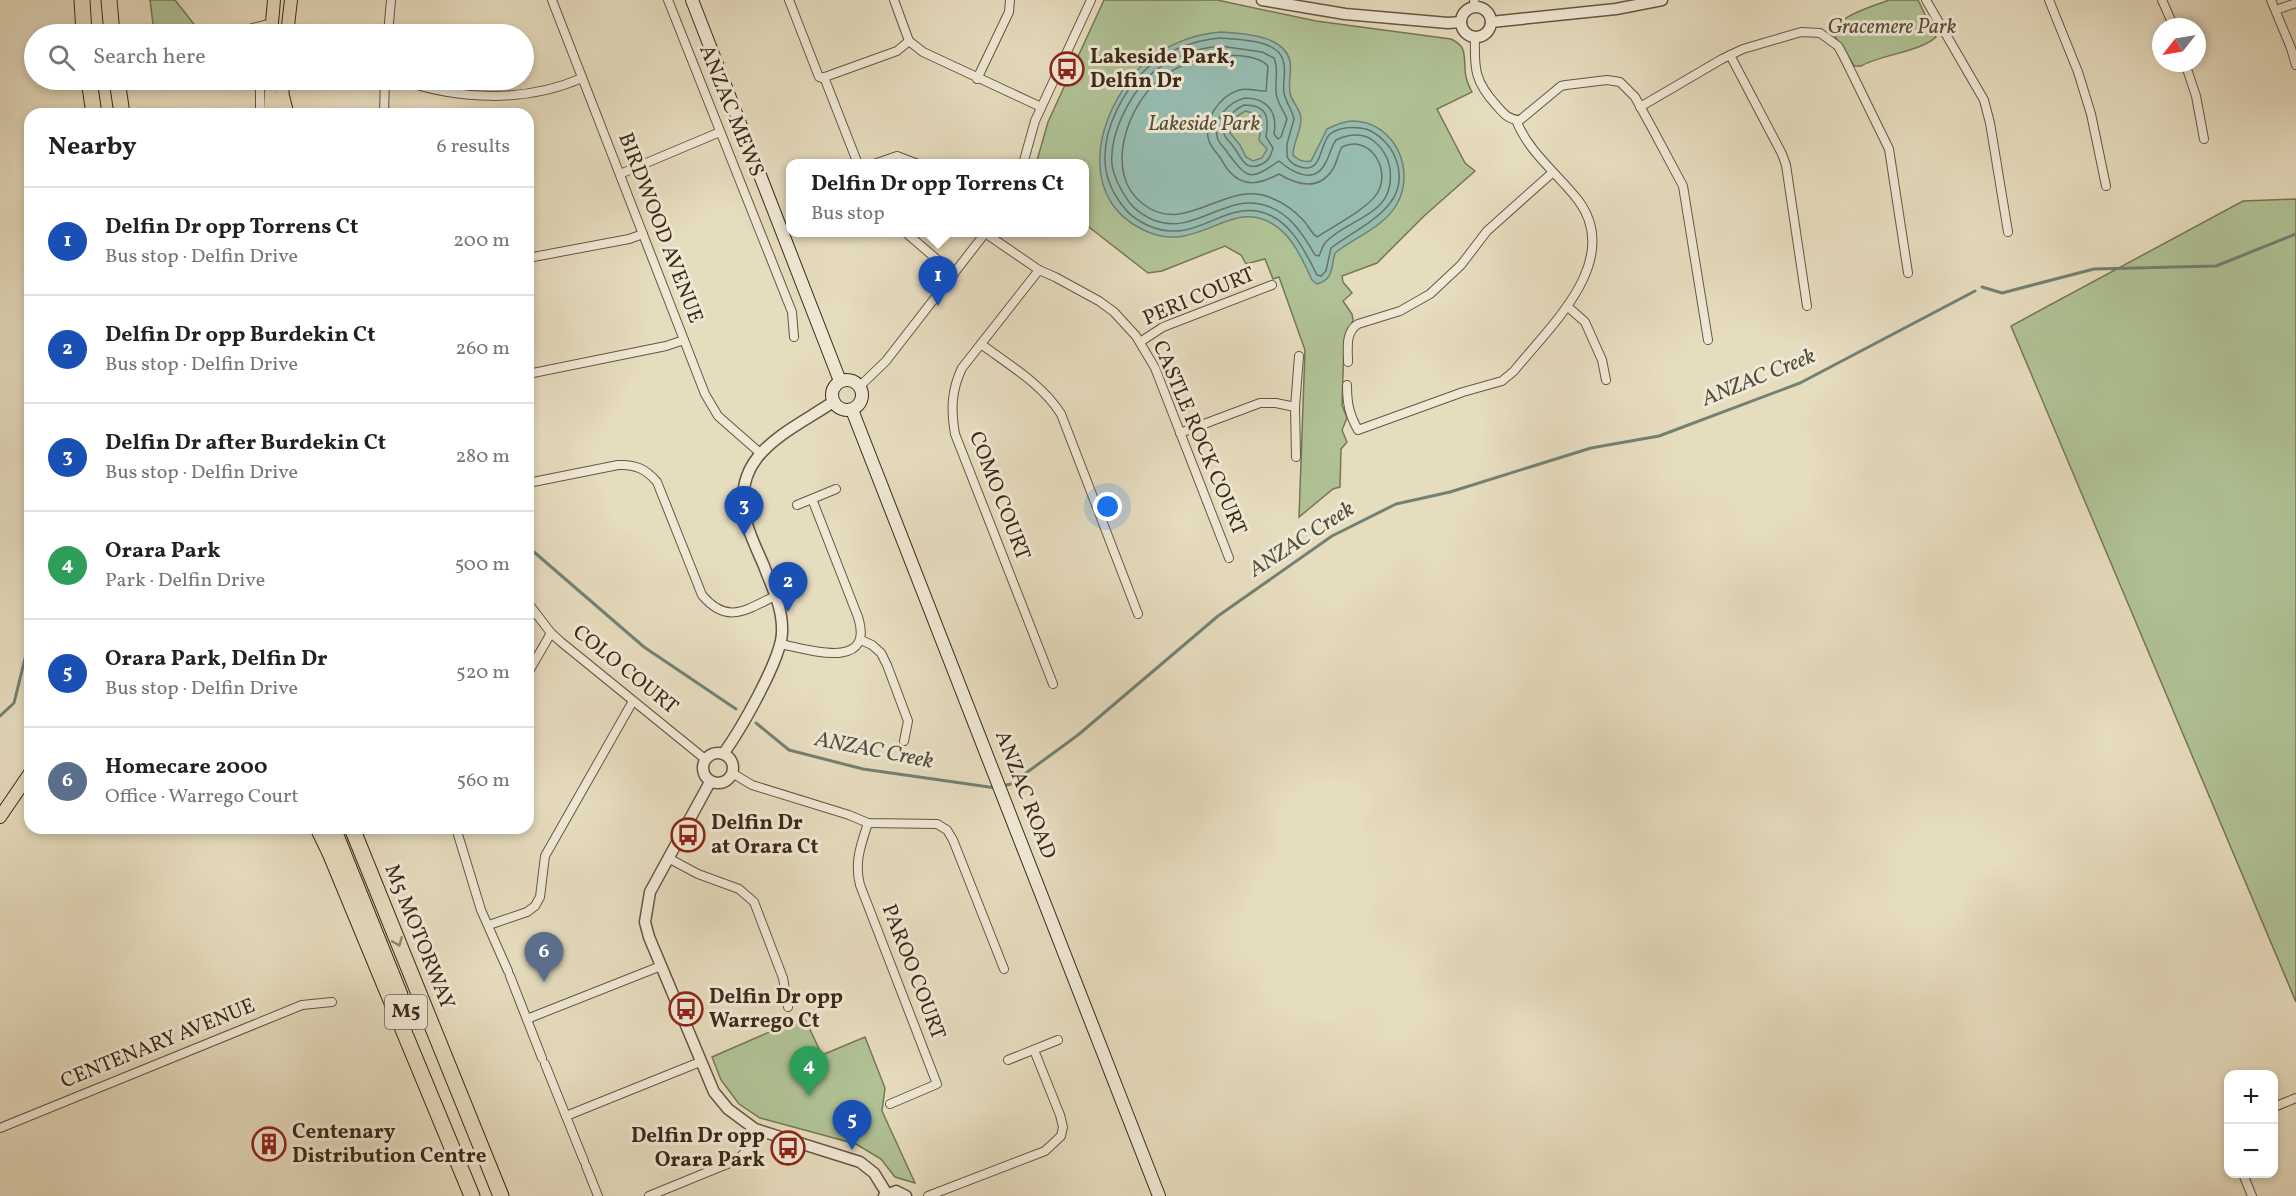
<!DOCTYPE html>
<html lang="en">
<head>
<meta charset="utf-8">
<style>
	:root { --surface:#fff; --page:#f6f6f6; --text:#222; --muted:#767676; --line:#e0e0e0; --accent:#ea580c }
	body { margin:0; font-family:Vollkorn,serif; background:var(--page); color:var(--text) }
	.controls { position:absolute; right:18px; bottom:18px; display:grid; overflow:hidden; border-radius:12px; box-shadow:0 3px 9px #0003 }
	.controls button { width:54px; height:54px; display:grid; place-items:center; padding:0; border:0; border-bottom:2px solid var(--line); background:var(--surface); color:var(--text); font:30px sans-serif }
	.compass { position:absolute; left:2152px; top:18px; width:54px; height:54px; border-radius:50%; background:var(--surface); box-shadow:0 3px 9px #0003; rotate:239deg }
	.you { position:absolute; left:1108px; top:507px; width:21px; height:21px; margin:-15px; border:4px solid #fff; border-radius:50%; background:#1a73e8; box-shadow:0 0 0 9px #1a73e833 }
	.badge { display:grid; place-items:center; width:39px; height:39px; border-radius:50%; background:var(--accent); color:#fff; font-size:20px; font-weight:700 }
	.pin { position:absolute; translate:-50% -50px; filter:drop-shadow(0 2px 3px #0008) }
	.pin::after { content:''; position:absolute; top:32px; width:21px; height:18px; background:inherit; clip-path:polygon(0 0,100% 0,50% 100%) }
	.popup { position:absolute; left:786px; top:159px; width:303px; height:78px; box-sizing:border-box; display:grid; place-content:center; border-radius:12px; background:var(--surface); filter:drop-shadow(0 2px 4px #0005); font-size:20px; white-space:nowrap; color:var(--muted) }
	.popup b { font-size:22px; color:var(--text) }
	.popup::after { content:''; position:absolute; left:50%; top:100%; margin-left:-12px; border:12px solid transparent; border-top-color:var(--surface) }
	.list { margin:0; padding:0; list-style:none }
	h2 { display:flex; justify-content:space-between; align-items:center; height:78px; margin:0; padding:0 24px; font-size:26px }
	h2 small { font-size:20px; font-weight:400; color:var(--muted) }
	.list li { display:grid; grid-template-columns:39px 1fr auto; gap:18px; align-items:center; box-sizing:border-box; height:108px; padding:0 24px; border-top:2px solid var(--line) }
	.list b { display:block; font-size:22px; white-space:nowrap }
	.list p { margin:0; font-size:20px; white-space:nowrap; color:var(--muted) }
	.list em { font-size:20px; font-style:normal; color:var(--muted) }
	.icon { flex:none; width:33px; height:33px; fill:none; stroke:currentColor; stroke-width:2; stroke-linecap:round; stroke-linejoin:round }
	.map { position:relative; flex:none; width:2296px; height:1196px; overflow:hidden }
	.search { position:absolute; background:var(--surface); box-shadow:0 3px 9px #0003; left:24px; top:24px; width:510px; height:66px; display:flex; align-items:center; gap:15px; box-sizing:border-box; padding:0 21px; border-radius:33px; color:var(--muted); font-size:22px }
	.panel { position:absolute; background:var(--surface); box-shadow:0 3px 9px #0003; left:24px; top:108px; width:510px; height:726px; border-radius:18px }
	.map>svg:first-child { display:block }
	.green { fill:#b0c295; stroke:#767657; stroke-width:1.5 }
	.water { fill:#96bcb0; stroke:#728174; stroke-width:1.5; fill-rule:evenodd }
	.lines { fill:none; stroke-linecap:round; stroke-linejoin:round }
	.shore { stroke:#697264; stroke-width:1.5 }
	.stream { stroke:#728174; stroke-width:3 }
	.minor-casing { stroke:#665642; stroke-width:10 }
	.tertiary-casing { stroke:#665642; stroke-width:13 }
	.secondary-casing { stroke:#3c2919; stroke-width:14 }
	.primary-casing { stroke:#3c2919; stroke-width:14 }
	.motorway-casing { stroke:#3c2919; stroke-width:17 }
	.minor { stroke:#efe8d5; stroke-width:8 }
	.tertiary { stroke:#efe8d5; stroke-width:10 }
	.secondary { stroke:#efe8d5; stroke-width:12 }
	.primary { stroke:#e6dcbe; stroke-width:12 }
	.motorway { stroke:#e6dcbe; stroke-width:15 }
	.oneway { stroke:#91826c }
	.labels { text-anchor:middle; dominant-baseline:central; stroke-width:6; stroke-linejoin:round; paint-order:stroke }
	.shield { fill:#efe8d5; stroke:#726251; stroke-width:1.5 }
	.shield-label { font-size:20px; font-weight:bold; fill:#3c2919 }
	.park-label { font-size:21px; font-style:italic; fill:#594f38; stroke:#efe8d5 }
	.poi-label { font-size:21px; font-weight:bold; fill:#3c2919; stroke:#efe8d5; text-anchor:start }
	.street-label { font-size:21px; fill:#3c2919; stroke:#efe8d5 }
	.water-label { font-size:22px; font-style:italic; fill:#524e3f; stroke:#efe8d5 }
</style>
</head>
<body>
<div class="map">
<svg width="2296" height="1196" viewBox="0 0 2296 1196">
	<rect width="100%" height="100%" fill="#e6dcbe"/>
	<filter id="stains"><feTurbulence type="fractalNoise" baseFrequency=".00333" numOctaves="4"/><feColorMatrix values="0 0 0 0 .2 0 0 0 0 .09 0 0 0 0 .02 0 0 0 .5 -.17"/></filter>
	<radialGradient id="worn" r=".72"><stop offset=".6" stop-color="#630" stop-opacity="0"/><stop offset="1" stop-color="#630" stop-opacity=".3"/></radialGradient>
	<g class="green">
		<polygon points="150,0 175,0 197,28 193,34 154,32"/>
		<path d="M 1104,0 L 1217,0 L 1316,21 L 1451,39 C 1466,46 1464,53 1465,68 C 1465,77 1468,85 1472,92 L 1437,109 L 1465,163 L 1475,171 L 1424,216 L 1377,263 L 1342,276 L 1343,282 L 1352,293 L 1343,301 L 1352,314 L 1353,320 L 1344,345 L 1342,405 L 1347,418 L 1342,430 L 1347,442 L 1341,449 L 1340,487 L 1333,489 L 1299,517 L 1305,350 L 1279,277 L 1273,279 L 1265,259 L 1246,264 L 1241,255 L 1225,246 L 1162,271 L 1148,273 L 1085,224 L 1085,164 L 1036,164 L 1048,122 Z"/>
		<path d="M 1889,0 L 1918,0 L 1936,37 C 1922,51 1880,55 1861,66 L 1854,66 C 1849,56 1841,48 1836,38 C 1825,19 1877,5 1889,0 Z"/>
		<polygon points="2296,199 2296,1002 2011,326 2243,201"/>
		<polygon points="804,1017 822,1055 865,1037 885,1088 882,1111 915,1183 895,1177 881,1159 856,1144 760,1118 739,1104 721,1080 712,1057"/>
	</g>
	<path class="water" d="M 1221,32 C 1243,34 1283,34 1290,61 C 1292,71 1288,82 1290,93 C 1292,103 1301,109 1301,119 C 1301,131 1293,143 1293,155 C 1298,160 1303,163 1311,161 L 1327,129 C 1335,125 1344,121 1353,121 C 1395,122 1416,170 1397,204 C 1384,227 1355,237 1335,253 C 1331,267 1334,279 1317,284 L 1312,280 C 1301,256 1289,228 1262,219 C 1227,206 1194,252 1148,232 C 1081,204 1092,127 1131,79 C 1135,74 1138,69 1142,65 C 1163,46 1193,34 1221,32 ZM 1246,111 L 1260,116 L 1262,121 L 1259,140 L 1267,149 L 1262,158 L 1253,161 L 1246,157 L 1240,145 L 1230,133 C 1231,122 1236,115 1246,111 Z"/>
	<g class="lines">
		<g class="shore">
			<path d="M 1220,38 C 1239,40 1277,39 1283,60 C 1287,71 1282,82 1284,93 C 1286,103 1292,109 1294,119 L 1287,144 L 1287,156 C 1289,162 1294,165 1300,167 C 1323,174 1319,144 1330,134 C 1339,127 1355,126 1366,129 C 1378,133 1390,145 1395,157 C 1415,206 1361,225 1331,248 L 1326,271 L 1321,276 L 1317,275 C 1305,251 1290,219 1261,212 C 1220,202 1195,247 1147,225 C 1136,220 1129,215 1122,205 C 1112,192 1105,176 1105,159 C 1104,128 1123,91 1146,69 C 1165,51 1194,40 1220,38 Z"/>
			<path d="M 1220,46 L 1262,52 L 1274,58 C 1279,69 1275,80 1276,92 C 1277,103 1283,109 1287,119 L 1281,137 L 1278,139 L 1274,134 C 1278,112 1267,98 1245,98 C 1229,102 1213,118 1217,136 C 1218,144 1224,146 1227,152 C 1248,180 1250,181 1279,161 C 1292,172 1315,186 1326,162 C 1330,155 1331,147 1336,140 C 1347,135 1359,132 1371,139 C 1381,146 1388,156 1390,169 C 1396,217 1348,217 1325,243 C 1322,247 1321,252 1319,256 L 1315,255 C 1303,234 1289,212 1264,205 C 1224,193 1193,238 1151,219 C 1142,214 1135,210 1129,202 C 1122,192 1114,179 1112,165 C 1109,134 1129,97 1150,75 C 1168,58 1197,48 1220,46 Z"/>
			<path d="M 1208,56 C 1225,55 1256,53 1268,66 L 1266,91 C 1257,92 1249,87 1239,90 C 1220,96 1202,120 1209,141 C 1211,147 1215,151 1219,156 C 1223,161 1225,167 1229,171 C 1244,189 1262,183 1279,174 C 1297,185 1319,191 1333,169 C 1337,162 1338,154 1342,147 C 1369,134 1391,168 1378,192 C 1369,208 1334,226 1317,237 C 1311,233 1308,225 1303,220 C 1294,210 1282,202 1269,197 C 1225,180 1185,237 1143,204 C 1103,174 1127,106 1159,80 C 1173,68 1191,61 1208,56 Z"/>
			<path d="M 1244,105 C 1268,105 1269,118 1266,137 L 1273,148 C 1271,155 1269,161 1262,164 C 1244,173 1241,156 1233,146 C 1230,141 1226,140 1224,134 C 1225,121 1231,111 1244,105 Z"/>
		</g>
		<g class="stream">
			<polyline points="1982,287 2002,293 2094,269 2216,266 2296,234"/>
			<polyline points="528,550 534,552 644,647 736,709"/>
			<polyline points="0,716 14,703 30,638"/>
			<polyline points="756,723 789,750 863,769 996,788"/>
			<polyline points="1002,786 1011,784 1078,735 1218,616 1332,536 1396,504 1450,492 1591,448 1659,436 1800,383 1975,291"/>
		</g>
		<defs>
			<g id="minor">
				<polyline points="552,0 705,394 718,416 759,452"/>
				<polyline points="668,0 792,312 794,337"/>
				<polyline points="789,0 819,77 822,78 897,51 909,41"/>
				<polyline points="894,0 909,41 923,52 1041,107"/>
				<polyline points="1474,0 1475,7"/>
				<polyline points="1926,0 1984,100 1990,123 2008,232"/>
				<polyline points="2049,0 2078,72 2091,114 2106,186"/>
				<polyline points="2162,0 2174,27"/>
				<polyline points="2271,0 2291,48 2296,65"/>
				<polyline points="2276,10 2296,3"/>
				<polyline points="230,34 272,23"/>
				<polyline points="388,34 391,0"/>
				<path d="M 1475,37 C 1474,70 1475,82 1497,106 C 1504,114 1509,120 1520,120 L 1561,86 L 1566,85 L 1607,80 L 1620,82 L 1635,97 L 1652,128 L 1683,186 L 1708,340"/>
				<polyline points="1730,55 1782,154 1786,165 1807,306"/>
				<polyline points="2185,63 2196,96 2204,139"/>
				<polyline points="824,77 858,164"/>
				<polyline points="977,79 1009,12 1010,0"/>
				<polyline points="260,80 260,114"/>
				<path d="M 401,80 C 459,100 525,103 582,78"/>
				<polyline points="1640,107 1722,59 1743,49 1801,32 1820,33 1838,46 1843,55 1889,149 1908,273"/>
				<polyline points="384,114 385,80"/>
				<polyline points="874,164 897,156 918,164"/>
				<polyline points="1023,164 1035,121 1091,0"/>
				<polyline points="620,174 720,132"/>
				<polyline points="905,232 954,274"/>
				<polyline points="985,233 1039,270 1055,277 1099,301 1114,312 1136,336 1155,368 1229,558"/>
				<polyline points="528,258 629,239 643,234"/>
				<path d="M 1039,270 L 962,368 C 951,391 951,410 955,434 L 1053,684"/>
				<polyline points="1567,306 1585,322 1602,360 1606,380"/>
				<polyline points="1140,342 1163,327 1272,285"/>
				<path d="M 981,344 C 1009,365 1042,384 1061,414 L 1138,614"/>
				<path d="M 1348,362 C 1348,349 1345,332 1358,324 L 1400,311 L 1430,294 L 1461,265 L 1487,231 L 1552,173"/>
				<polyline points="528,374 666,346 684,340"/>
				<path d="M 1347,385 C 1347,403 1349,414 1358,430 L 1463,392 L 1502,381 L 1514,371 C 1549,327 1624,261 1578,200 C 1557,173 1529,153 1516,120"/>
				<polyline points="860,386 886,361 986,232"/>
				<polyline points="1180,433 1260,403 1276,403 1295,407"/>
				<polyline points="1296,457 1295,407 1299,356"/>
				<path d="M 528,483 L 618,465 C 635,464 646,469 657,482 L 702,595 C 727,625 746,610 775,596"/>
				<polyline points="797,505 836,489"/>
				<polyline points="528,603 551,633 561,642 705,759"/>
				<polyline points="861,640 872,645 881,653 887,665 908,721 904,741"/>
				<path d="M 781,644 C 809,650 875,671 858,617 L 812,499"/>
				<polyline points="528,673 551,633"/>
				<polyline points="732,773 752,785 849,815 868,823 937,824 947,830 953,840 1004,969"/>
				<path d="M 868,823 C 861,845 854,862 860,885 L 937,1084 L 890,1104"/>
				<polyline points="456,828 481,910 508,971"/>
				<polyline points="668,858 698,874 739,889 754,902 783,978 788,1007"/>
				<polyline points="489,925 527,912 535,906 540,897 545,856 633,701"/>
				<polyline points="510,976 542,1058"/>
				<polyline points="527,1019 661,966"/>
				<polyline points="1008,1060 1058,1040"/>
				<polyline points="545,1064 584,1161"/>
				<polyline points="2274,1107 2296,1098"/>
				<polyline points="566,1116 700,1062"/>
				<polyline points="0,1128 302,1005 332,1002"/>
				<polyline points="586,1166 598,1196"/>
				<polyline points="2243,1174 2252,1196"/>
				<polyline points="649,1196 737,1160 747,1150 755,1129"/>
				<polyline points="928,1196 1045,1151 1061,1136 1063,1127 1060,1115 1034,1050"/>
			</g>
			<g id="tertiary">
				<polyline points="1262,0 1345,14 1448,23 1461,22"/>
				<circle cx="1476" cy="22" r="15"/>
				<polyline points="1491,22 1616,9 1662,0"/>
				<circle cx="718" cy="768" r="15"/>
				<path d="M 723,754 C 740,731 782,658 782,632 C 783,608 772,588 764,566 C 758,552 751,538 747,524 C 727,455 787,433 833,402"/>
				<polyline points="710,782 650,892 645,922 649,937 714,1092 728,1109 755,1129 860,1162 874,1173 887,1194"/>
				<polyline points="884,1196 896,1191 906,1196"/>
			</g>
			<g id="secondary">
				<polyline points="692,0 840,381"/>
				<circle cx="847" cy="395" r="15"/>
				<polyline points="852,410 1159,1196"/>
			</g>
			<g id="primary">
				<polyline points="271,34 274,0"/>
				<polyline points="287,34 291,0"/>
				<polyline points="282,107 283,80"/>
				<polyline points="270,114 271,80"/>
				<polyline points="0,817 30,773"/>
			</g>
			<g id="motorway">
				<polyline points="82,0 84,34"/>
				<polyline points="109,0 112,34"/>
				<polyline points="89,80 94,114"/>
				<polyline points="117,80 122,114"/>
				<polyline points="282,98 286,114"/>
				<polyline points="318,828 330,853 472,1196"/>
				<polyline points="333,828 400,995"/>
				<polyline points="352,828 501,1196"/>
			</g>
		</defs>
		<use href="#minor" class="minor-casing"/>
		<use href="#tertiary" class="tertiary-casing"/>
		<use href="#secondary" class="secondary-casing"/>
		<use href="#primary" class="primary-casing"/>
		<use href="#motorway" class="motorway-casing"/>
		<use href="#minor" class="minor"/>
		<use href="#tertiary" class="tertiary"/>
		<use href="#secondary" class="secondary"/>
		<use href="#primary" class="primary"/>
		<use href="#motorway" class="motorway"/>
	</g>
	<defs><path id="oneway-chevron" d="M-2-3.5L2.5 0L-2 3.5" fill="none" stroke-width="1.6" stroke-linecap="round" stroke-linejoin="round" transform="scale(1.5)"/></defs>
	<use class="oneway" href="#oneway-chevron" transform="translate(398 942) rotate(68)"/>
	<defs>
		<symbol id="bus-ring" viewBox="-11 -11 22 22"><circle r="9.5" fill="#efe8d5" stroke="#8f2418" stroke-width="1.5"/><path d="M-5-6H5V4H4V6H2V4H-2V6H-4V4H-5ZM-3.5-4V0h7V-4ZM-3.5 1.2v1.5H-2V1.2ZM2 1.2v1.5H3.5V1.2Z" fill="#8f2418"/></symbol>
		<symbol id="building-ring" viewBox="-11 -11 22 22"><circle r="9.5" fill="#efe8d5" stroke="#8f2418" stroke-width="1.5"/><path d="M-4-6H4V6H1V3H-1V6H-4ZM-2.5-4.3h1.7v1.8h-1.7ZM.8-4.3h1.7v1.8H.8ZM-2.5-1h1.7V.8h-1.7ZM.8-1h1.7V.8H.8Z" fill="#8f2418"/></symbol>
	</defs>
	<g fill-rule="evenodd">
		<use href="#bus-ring" x="1048" y="50" width="38" height="38"/>
		<use href="#bus-ring" x="669" y="816" width="38" height="38"/>
		<use href="#bus-ring" x="667" y="990" width="38" height="38"/>
		<use href="#building-ring" x="250" y="1125" width="38" height="38"/>
		<use href="#bus-ring" x="769" y="1129" width="38" height="38"/>
	</g>
	<g class="labels">
		<rect class="shield" x="385" y="995" width="42" height="34" rx="4.5"/>
		<g class="shield-label">
			<text x="406" y="1012">M5</text>
		</g>
		<g class="park-label">
			<text x="1892" y="27">Gracemere Park</text>
			<text x="1204" y="124">Lakeside Park</text>
		</g>
		<g class="poi-label">
			<text x="1090" y="57">Lakeside Park,<tspan x="1090" dy="24">Delfin Dr</tspan></text>
			<text x="711" y="823">Delfin Dr<tspan x="711" dy="24">at Orara Ct</tspan></text>
			<text x="709" y="997">Delfin Dr opp<tspan x="709" dy="24">Warrego Ct</tspan></text>
			<text x="292" y="1132">Centenary<tspan x="292" dy="24">Distribution Centre</tspan></text>
			<text x="765" y="1136" text-anchor="end">Delfin Dr opp<tspan x="765" dy="24">Orara Park</tspan></text>
		</g>
		<g class="street-label">
			<text transform="translate(731 111) rotate(68)">ANZAC MEWS</text>
			<text transform="translate(660 228) rotate(69)">BIRDWOOD AVENUE</text>
			<text transform="translate(1199 297) rotate(-23)">PERI COURT</text>
			<text transform="translate(1199 438) rotate(67)">CASTLE ROCK COURT</text>
			<text transform="translate(999 496) rotate(69)">COMO COURT</text>
			<text transform="translate(625 670) rotate(39)">COLO COURT</text>
			<text transform="translate(1025 795) rotate(69)">ANZAC ROAD</text>
			<text transform="translate(419 937) rotate(68)">M5 MOTORWAY</text>
			<text transform="translate(913 972) rotate(69)">PAROO COURT</text>
			<text transform="translate(158 1044) rotate(-22)">CENTENARY AVENUE</text>
		</g>
		<g class="water-label">
			<text transform="translate(1759 378) rotate(-22)">ANZAC Creek</text>
			<text transform="translate(1302 540) rotate(-33)">ANZAC Creek</text>
			<text transform="translate(874 751) rotate(11)">ANZAC Creek</text>
		</g>
	</g>
	<rect width="100%" height="100%" filter="url(#stains)"/>
	<rect width="100%" height="100%" fill="url(#worn)"/>
</svg>
<div class="controls">
<button>+</button>
<button>−</button>
</div>
<svg class="compass" viewBox="-18 -18 36 36"><path d="M0-13l5 13h-10z" fill="#e53935"/><path d="M0 13l5-13h-10z" fill="#767676"/></svg>
<div class="you"></div>
<div class="pin badge" style="left:938px;top:306px;background:#1a4fb4">1</div>
<div class="popup"><b>Delfin Dr opp Torrens Ct</b>Bus stop</div>
<div class="pin badge" style="left:788px;top:612px;background:#1a4fb4">2</div>
<div class="pin badge" style="left:744px;top:536px;background:#1a4fb4">3</div>
<div class="pin badge" style="left:809px;top:1096px;background:#2e9e5b">4</div>
<div class="pin badge" style="left:852px;top:1150px;background:#1a4fb4">5</div>
<div class="pin badge" style="left:544px;top:982px;background:#5c6f8a">6</div>
<div class="search"><svg class="icon" aria-label="search" viewBox="0 0 24 24"><circle cx="10" cy="10" r="6"/><path d="M15 15l6 6"/></svg>Search here</div>
<section class="panel">
<h2>Nearby<small>6 results</small></h2>
<ul class="list">
<li><span class="badge" style="background:#1a4fb4">1</span><div><b>Delfin Dr opp Torrens Ct</b><p>Bus stop · Delfin Drive</p></div><em>200 m</em></li>
<li><span class="badge" style="background:#1a4fb4">2</span><div><b>Delfin Dr opp Burdekin Ct</b><p>Bus stop · Delfin Drive</p></div><em>260 m</em></li>
<li><span class="badge" style="background:#1a4fb4">3</span><div><b>Delfin Dr after Burdekin Ct</b><p>Bus stop · Delfin Drive</p></div><em>280 m</em></li>
<li><span class="badge" style="background:#2e9e5b">4</span><div><b>Orara Park</b><p>Park · Delfin Drive</p></div><em>500 m</em></li>
<li><span class="badge" style="background:#1a4fb4">5</span><div><b>Orara Park, Delfin Dr</b><p>Bus stop · Delfin Drive</p></div><em>520 m</em></li>
<li><span class="badge" style="background:#5c6f8a">6</span><div><b>Homecare 2000</b><p>Office · Warrego Court</p></div><em>560 m</em></li>
</ul>
</section>
</div>
</body>
</html>
